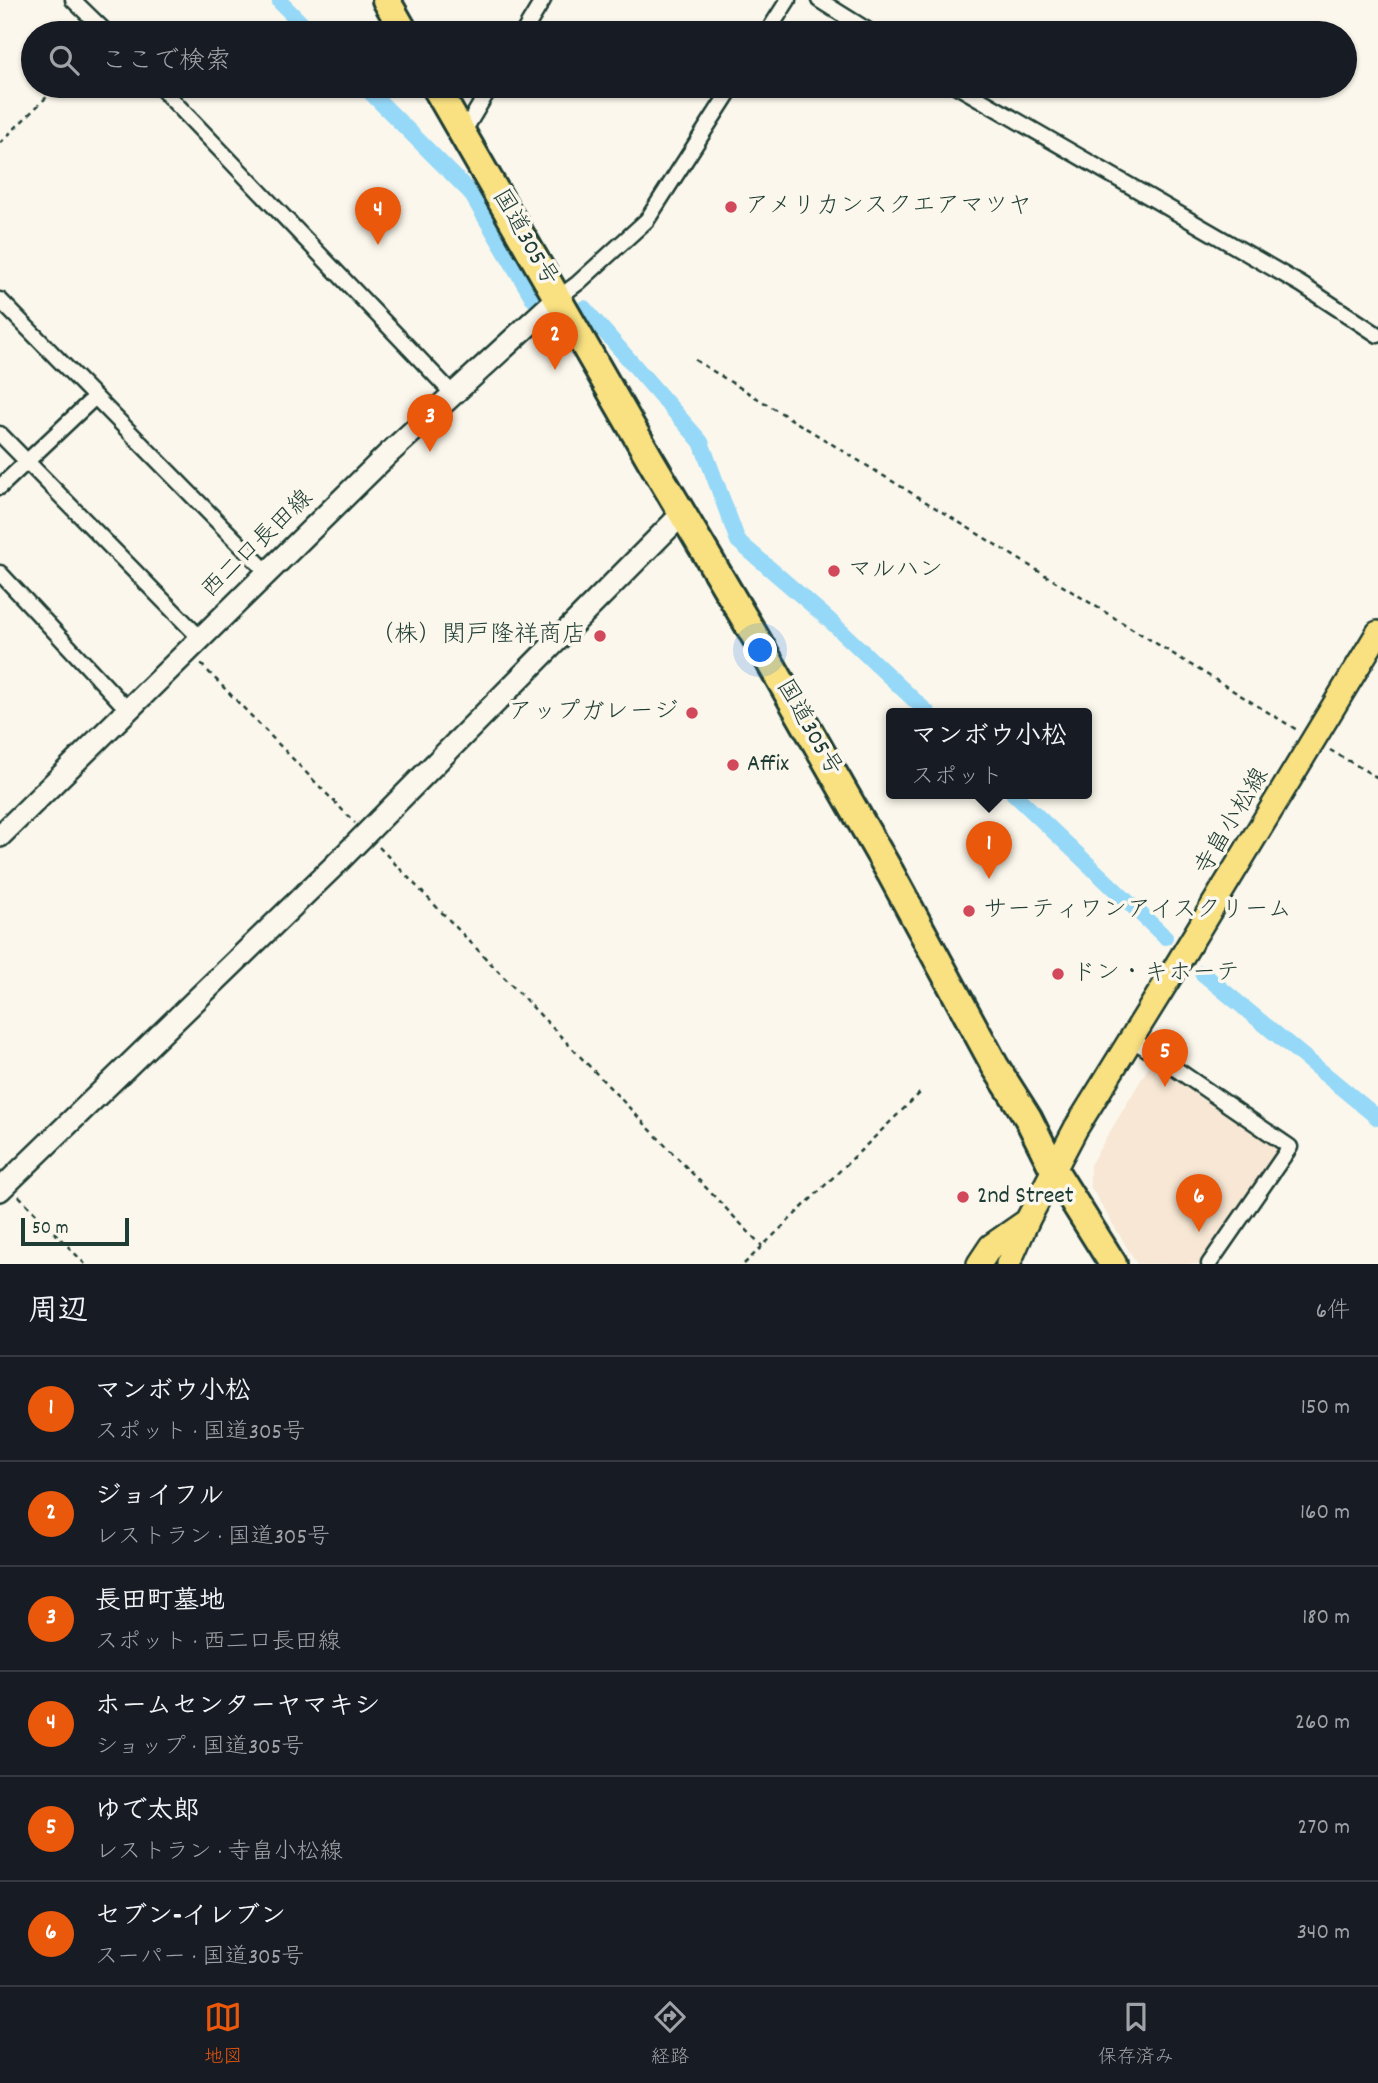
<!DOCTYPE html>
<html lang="ja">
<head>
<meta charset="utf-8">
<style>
	:root { --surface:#171b24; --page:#242831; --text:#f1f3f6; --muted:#9ea1a6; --line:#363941; --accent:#ea580c }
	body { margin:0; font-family:Dekko,"Klee One",sans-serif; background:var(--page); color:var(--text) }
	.scale { position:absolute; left:21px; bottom:18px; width:108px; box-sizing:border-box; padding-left:7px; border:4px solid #1f3d34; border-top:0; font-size:19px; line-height:24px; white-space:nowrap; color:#1f3d34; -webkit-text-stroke:5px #fbf7ec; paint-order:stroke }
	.you { position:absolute; left:761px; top:651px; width:24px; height:24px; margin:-18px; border:5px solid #fff; border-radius:50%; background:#1a73e8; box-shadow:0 0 0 10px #1a73e833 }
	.badge { display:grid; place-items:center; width:46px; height:46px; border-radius:50%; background:var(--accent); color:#fff; font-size:23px; font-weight:700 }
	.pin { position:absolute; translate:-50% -58px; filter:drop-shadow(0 2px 4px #0008) }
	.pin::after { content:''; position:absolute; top:37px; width:24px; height:21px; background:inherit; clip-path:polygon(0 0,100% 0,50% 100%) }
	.popup { position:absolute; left:886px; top:708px; width:206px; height:91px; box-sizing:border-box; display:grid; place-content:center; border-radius:7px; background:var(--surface); filter:drop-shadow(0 2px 5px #0005); font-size:23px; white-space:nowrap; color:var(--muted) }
	.popup b { font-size:26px; color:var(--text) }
	.popup::after { content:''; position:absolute; left:50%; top:100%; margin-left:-14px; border:14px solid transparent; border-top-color:var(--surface) }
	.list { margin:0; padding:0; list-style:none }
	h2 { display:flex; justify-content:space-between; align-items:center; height:91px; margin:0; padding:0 28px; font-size:30px }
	h2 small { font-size:23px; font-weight:400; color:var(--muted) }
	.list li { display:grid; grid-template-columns:46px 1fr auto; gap:21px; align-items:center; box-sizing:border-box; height:105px; padding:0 28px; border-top:2px solid var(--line) }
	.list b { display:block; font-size:26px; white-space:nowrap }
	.list p { margin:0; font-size:23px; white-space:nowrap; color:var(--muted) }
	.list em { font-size:23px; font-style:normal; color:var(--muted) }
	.icon { flex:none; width:38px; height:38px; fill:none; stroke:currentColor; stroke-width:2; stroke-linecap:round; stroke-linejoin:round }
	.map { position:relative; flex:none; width:1378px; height:1264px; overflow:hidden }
	.search { position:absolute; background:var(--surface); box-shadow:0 2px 5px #0004; left:21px; right:21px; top:21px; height:77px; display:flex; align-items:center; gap:18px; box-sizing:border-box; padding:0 24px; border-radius:38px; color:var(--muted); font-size:26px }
	.sheet { height:721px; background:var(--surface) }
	nav { display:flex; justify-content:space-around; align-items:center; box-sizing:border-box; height:98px; border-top:2px solid var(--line); background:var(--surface); font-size:19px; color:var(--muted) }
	nav a { display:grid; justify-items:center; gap:4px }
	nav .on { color:var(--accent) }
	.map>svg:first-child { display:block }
	.built { fill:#f7e7d4 }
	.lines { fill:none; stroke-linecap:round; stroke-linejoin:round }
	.canal { stroke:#95d8f7; stroke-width:16 }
	.street-casing { stroke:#1f3d34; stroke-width:19 }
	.secondary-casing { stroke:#1f3d34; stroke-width:26 }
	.primary-casing { stroke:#1f3d34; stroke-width:28 }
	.highway-casing { stroke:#1f3d34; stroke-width:32 }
	.path { stroke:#1f3d34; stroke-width:2.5; stroke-dasharray:5 5; stroke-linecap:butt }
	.street { stroke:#fbf7ec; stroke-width:14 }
	.secondary { stroke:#fbf7ec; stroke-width:21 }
	.primary { stroke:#f9e181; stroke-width:23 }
	.highway { stroke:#f9e181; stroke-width:26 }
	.poi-dot { fill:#d1495b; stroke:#fbf7ec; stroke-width:2.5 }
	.labels { text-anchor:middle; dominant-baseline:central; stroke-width:7; stroke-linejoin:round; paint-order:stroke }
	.poi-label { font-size:24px; fill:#1f3d34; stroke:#fbf7ec; text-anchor:start }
	.street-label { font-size:24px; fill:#1f3d34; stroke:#fbf7ec }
</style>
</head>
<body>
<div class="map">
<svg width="1378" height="1264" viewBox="0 0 1378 1264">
	<rect width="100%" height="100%" fill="#fbf7ec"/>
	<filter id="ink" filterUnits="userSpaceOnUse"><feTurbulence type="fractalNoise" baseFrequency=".0143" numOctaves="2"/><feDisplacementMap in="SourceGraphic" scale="14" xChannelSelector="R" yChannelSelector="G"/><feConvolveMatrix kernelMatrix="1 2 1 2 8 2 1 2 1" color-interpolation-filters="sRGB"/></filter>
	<g filter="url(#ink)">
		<polygon class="built" points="1153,1060 1276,1145 1279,1155 1203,1264 1137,1264 1090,1186 1090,1165"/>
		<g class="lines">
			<g class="canal">
				<polyline points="281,0 280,2 311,33"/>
				<polyline points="364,86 470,192 534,300"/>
				<polyline points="584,308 701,442 738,541 827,618 928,713"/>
				<polyline points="1013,793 1165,937"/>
				<polyline points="1202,973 1378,1118"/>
			</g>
			<defs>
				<g id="street">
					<polyline points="73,0 107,33"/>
					<polyline points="819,0 872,33"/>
					<polyline points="523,33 543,0"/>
					<polyline points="767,33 788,0"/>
					<polyline points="159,86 453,394"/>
					<polyline points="957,86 1302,285 1378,335"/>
					<polyline points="463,133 491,86"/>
					<polyline points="558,298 578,283 647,220 733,86"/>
					<polyline points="0,300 268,573"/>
					<polyline points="0,434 200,638"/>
					<polyline points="0,487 95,397"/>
					<polyline points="0,573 128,710"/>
					<polyline points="1132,1039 1290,1147 1209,1264"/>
				</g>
				<g id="secondary">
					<polyline points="0,836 387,455 558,298"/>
					<polyline points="0,1190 334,866 682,514"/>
				</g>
				<g id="primary">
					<polyline points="979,1264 991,1246 1027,1221 1076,1128 1169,978 1378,633"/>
					<polyline points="1008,1264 1027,1221"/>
				</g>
				<g id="highway">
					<polyline points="386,0 405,33"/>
					<polyline points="435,86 650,459 756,638 891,874 995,1066 1028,1118 1054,1170 1113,1264"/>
				</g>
			</defs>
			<use href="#street" class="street-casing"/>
			<use href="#secondary" class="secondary-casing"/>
			<use href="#primary" class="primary-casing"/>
			<use href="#highway" class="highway-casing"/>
			<g class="path">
				<polyline points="0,143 58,86"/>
				<polyline points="695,360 1297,730"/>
				<polyline points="201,664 355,823"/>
				<polyline points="1330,750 1378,778"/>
				<polyline points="379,847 762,1246"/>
				<polyline points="19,1196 85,1264"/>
				<polyline points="744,1264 922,1091"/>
			</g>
			<use href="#street" class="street"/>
			<use href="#secondary" class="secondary"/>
			<use href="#primary" class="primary"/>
			<use href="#highway" class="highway"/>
		</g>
	</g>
	<g class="poi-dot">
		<circle cx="731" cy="207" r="7"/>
		<circle cx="834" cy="571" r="7"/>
		<circle cx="600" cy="636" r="7"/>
		<circle cx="692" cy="713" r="7"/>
		<circle cx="733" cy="765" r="7"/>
		<circle cx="969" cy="911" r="7"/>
		<circle cx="1058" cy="974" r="7"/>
		<circle cx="963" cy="1197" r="7"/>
	</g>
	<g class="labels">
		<g class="poi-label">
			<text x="745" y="207">アメリカンスクエアマツヤ</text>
			<text x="848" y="571">マルハン</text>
			<text x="586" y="636" text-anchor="end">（株）関戸隆祥商店</text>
			<text x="678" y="713" text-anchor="end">アップガレージ</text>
			<text x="747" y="765">Affix</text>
			<text x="983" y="911">サーティワンアイスクリーム</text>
			<text x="1072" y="974">ドン・キホーテ</text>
			<text x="977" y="1197">2nd Street</text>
		</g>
		<g class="street-label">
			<text transform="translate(524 238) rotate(60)">国道305号</text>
			<text transform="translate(258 545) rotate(-44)">西二口長田線</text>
			<text transform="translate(808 728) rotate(60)">国道305号</text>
			<text transform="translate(1233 822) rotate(-59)">寺畠小松線</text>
		</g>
	</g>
</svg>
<div class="scale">50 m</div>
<div class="you"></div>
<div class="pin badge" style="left:989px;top:879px">1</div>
<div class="popup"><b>マンボウ小松</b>スポット</div>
<div class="pin badge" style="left:555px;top:370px">2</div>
<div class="pin badge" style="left:430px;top:452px">3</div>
<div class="pin badge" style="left:378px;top:245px">4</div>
<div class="pin badge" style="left:1165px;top:1087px">5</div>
<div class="pin badge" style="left:1199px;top:1232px">6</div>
<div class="search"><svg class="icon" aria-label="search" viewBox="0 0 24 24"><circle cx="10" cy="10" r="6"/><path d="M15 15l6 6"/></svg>ここで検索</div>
</div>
<section class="sheet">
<h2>周辺<small>6件</small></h2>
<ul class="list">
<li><span class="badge">1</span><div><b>マンボウ小松</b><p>スポット · 国道305号</p></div><em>150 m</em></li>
<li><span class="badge">2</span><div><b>ジョイフル</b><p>レストラン · 国道305号</p></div><em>160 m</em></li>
<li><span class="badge">3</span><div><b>長田町墓地</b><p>スポット · 西二口長田線</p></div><em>180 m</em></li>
<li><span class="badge">4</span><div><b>ホームセンターヤマキシ</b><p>ショップ · 国道305号</p></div><em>260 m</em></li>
<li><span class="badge">5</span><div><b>ゆで太郎</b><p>レストラン · 寺畠小松線</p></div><em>270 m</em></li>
<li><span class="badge">6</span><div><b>セブン-イレブン</b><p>スーパー · 国道305号</p></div><em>340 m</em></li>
</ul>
</section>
<nav>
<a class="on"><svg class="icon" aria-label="map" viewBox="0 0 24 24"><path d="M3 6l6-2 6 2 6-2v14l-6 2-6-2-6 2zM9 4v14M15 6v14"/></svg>地図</a>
<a><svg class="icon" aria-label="directions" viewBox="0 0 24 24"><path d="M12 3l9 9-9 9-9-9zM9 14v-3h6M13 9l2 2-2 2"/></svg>経路</a>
<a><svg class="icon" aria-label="saved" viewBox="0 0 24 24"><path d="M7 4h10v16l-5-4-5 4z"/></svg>保存済み</a>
</nav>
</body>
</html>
